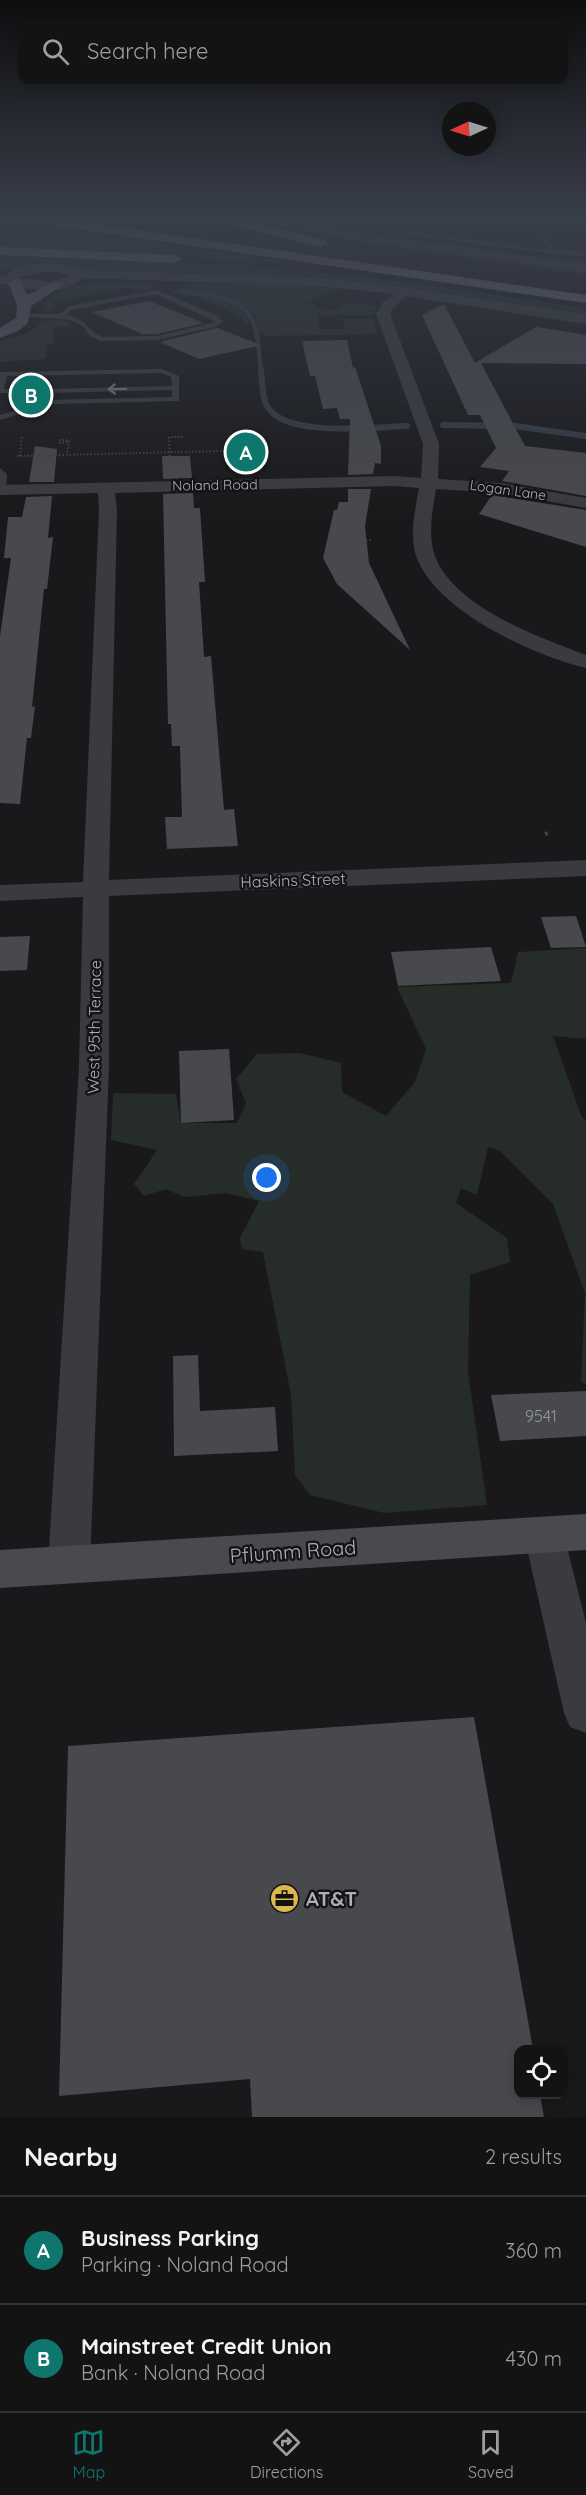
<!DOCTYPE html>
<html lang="en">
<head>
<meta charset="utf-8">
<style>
	:root { --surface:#131314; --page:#1c1c1d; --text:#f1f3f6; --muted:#9d9ea0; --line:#323234; --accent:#0f766e }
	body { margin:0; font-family:Quicksand,sans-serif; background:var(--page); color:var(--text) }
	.controls { position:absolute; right:18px; bottom:18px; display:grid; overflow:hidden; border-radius:12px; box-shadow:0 3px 15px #0003 }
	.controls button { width:54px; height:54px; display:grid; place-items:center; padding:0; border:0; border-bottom:2px solid var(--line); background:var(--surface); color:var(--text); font:30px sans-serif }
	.compass { position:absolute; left:442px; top:102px; width:54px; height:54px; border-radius:50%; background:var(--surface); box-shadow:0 3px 15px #0003; rotate:266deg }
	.you { position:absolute; left:267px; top:1178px; width:21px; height:21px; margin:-15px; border:4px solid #fff; border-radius:50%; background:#1a73e8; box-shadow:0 0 0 9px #1a73e833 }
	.badge { display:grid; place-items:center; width:39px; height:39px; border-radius:50%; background:var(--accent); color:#fff; font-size:20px; font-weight:700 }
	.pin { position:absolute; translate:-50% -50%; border:3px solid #fff; box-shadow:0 2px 6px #0006 }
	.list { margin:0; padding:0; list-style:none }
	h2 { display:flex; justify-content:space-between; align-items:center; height:78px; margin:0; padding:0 24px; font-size:26px }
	h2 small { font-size:20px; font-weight:400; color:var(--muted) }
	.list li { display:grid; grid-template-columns:39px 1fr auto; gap:18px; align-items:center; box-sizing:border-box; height:108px; padding:0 24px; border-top:2px solid var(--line) }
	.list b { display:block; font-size:22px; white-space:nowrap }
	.list p { margin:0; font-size:20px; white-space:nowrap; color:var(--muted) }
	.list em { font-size:20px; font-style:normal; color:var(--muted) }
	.icon { flex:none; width:33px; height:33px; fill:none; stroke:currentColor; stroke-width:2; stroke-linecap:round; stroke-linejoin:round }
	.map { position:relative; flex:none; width:586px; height:2117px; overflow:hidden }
	.search { position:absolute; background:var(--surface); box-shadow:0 3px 15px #0003; left:18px; right:18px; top:18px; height:66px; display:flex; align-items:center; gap:15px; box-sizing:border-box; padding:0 21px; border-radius:12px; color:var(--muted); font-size:22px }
	.sheet { height:294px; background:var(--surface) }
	nav { display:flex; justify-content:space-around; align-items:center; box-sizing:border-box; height:84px; border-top:2px solid var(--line); background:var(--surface); font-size:16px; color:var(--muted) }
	nav a { display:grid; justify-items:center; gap:3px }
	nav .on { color:var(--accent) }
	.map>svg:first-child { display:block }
	.green { fill:#262c27 }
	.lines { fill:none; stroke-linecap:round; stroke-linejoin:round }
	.stream-far1 { stroke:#343b43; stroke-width:4.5 }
	.stream { stroke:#343b43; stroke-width:6 }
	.building { fill:#48494d }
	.path-far1 { stroke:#414246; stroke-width:2; stroke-dasharray:1.5 2; stroke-linecap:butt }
	.path { stroke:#414246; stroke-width:4; stroke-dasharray:3 4.5; stroke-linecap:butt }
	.service { fill:#3b3b3f; fill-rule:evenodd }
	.minor { fill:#3b3b3f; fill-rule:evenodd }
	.tertiary { fill:#3b3b3f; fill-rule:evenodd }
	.secondary { fill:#494a4f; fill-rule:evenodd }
	.primary { fill:#57585e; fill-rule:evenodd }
	.motorway { fill:#676970; fill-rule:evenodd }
	.oneway { stroke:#7a7b82 }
	.labels { text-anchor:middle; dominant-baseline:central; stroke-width:5; stroke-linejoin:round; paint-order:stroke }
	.far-street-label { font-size:14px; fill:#adb0b9; stroke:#141416 }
	.street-label { font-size:16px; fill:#adb0b9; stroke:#141416 }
	.near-number-label { font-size:16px; fill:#94969e }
	.near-street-label { font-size:20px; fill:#adb0b9; stroke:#141416 }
	.near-poi-label { font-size:20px; font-weight:bold; fill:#adb0b9; stroke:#141416; text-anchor:start }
</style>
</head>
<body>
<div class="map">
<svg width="586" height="2117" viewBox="0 0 586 2117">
	<rect width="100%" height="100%" fill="#19191b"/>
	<g class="green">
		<polygon points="156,218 205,218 249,229 245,231"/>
		<polygon points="273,218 331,218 333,225 342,227 335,228 384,235 401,234 398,237 566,260 574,257 576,260 586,260 586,265 387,240"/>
		<polygon points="0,220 285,262 0,249"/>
		<polygon points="404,247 586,271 586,275 401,249"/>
		<path d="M 14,257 C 114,260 214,263 315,272 C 405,280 496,295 586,308 L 586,314 L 458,295 L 455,297 L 241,275 L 87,271 L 65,267 L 0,270 L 0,258 Z"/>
		<path d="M 109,282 L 155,285 L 153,288 L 139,291 L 126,288 L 51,302 L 57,306 L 52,308 L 51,312 L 44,311 C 43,291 70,290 84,285 L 49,293 L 69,287 Z"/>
		<path d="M 192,283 L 273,284 L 335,289 L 307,303 L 318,304 L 313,307 L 334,310 L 350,302 L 378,306 L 373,315 L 318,315 L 320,329 L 345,329 L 343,320 L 337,319 L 373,319 L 377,331 L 373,334 L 264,336 L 265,334 L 259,334 L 255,315 C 240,302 201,286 182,293 C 202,298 243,298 249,324 L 242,324 L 244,318 L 195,296 L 173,294 L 173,291 Z"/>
		<path d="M 61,320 L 70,322 L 71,326 L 54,327 L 53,341 L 56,341 L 47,346 L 46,359 L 0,362 L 0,341 C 15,337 34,334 42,321 Z"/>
		<polygon points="586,948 586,1039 553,1036 581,1115 586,1122 586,1384 581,1382 585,1293 553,1204 500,1151 488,1147 477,1195 461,1188 456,1203 507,1238 510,1262 470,1275 468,1372 487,1505 384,1513 310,1495 295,1475 291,1395 263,1252 242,1249 240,1238 259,1201 226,1193 184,1197 166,1189 144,1196 134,1184 157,1150 111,1140 113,1093 176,1094 181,1123 237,1123 246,1103 236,1079 257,1054 299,1053 341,1063 342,1092 386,1116 415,1082 426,1049 397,987 511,983 518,952"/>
	</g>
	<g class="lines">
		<path class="stream-far1" d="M 184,292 C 207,295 244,297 254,324 C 259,338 259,356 261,370"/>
		<g class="stream">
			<path d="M 261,369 C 262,380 262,397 267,406 C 284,438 375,427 407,426"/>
			<polyline points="443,425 515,426 586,436"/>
		</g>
	</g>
	<g class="building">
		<polygon points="149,301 204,323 157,334 142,334 92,312"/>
		<polygon points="444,304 475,363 536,327 586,335 586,364 481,363 525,446 586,453 586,496 502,481 509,471 480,467 496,448 480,415 468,415 422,315"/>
		<polygon points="217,328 261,345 199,359 160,342"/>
		<polygon points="347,340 353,368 355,367 381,446 381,464 375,463 373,474 348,475 350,419 340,419 337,408 323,409 315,376 310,376 302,341"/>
		<polygon points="35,446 57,449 54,482 29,482"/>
		<polygon points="162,456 190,456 192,478 163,479"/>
		<polygon points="348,489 371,489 365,526 369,563 410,650 337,584 323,558 334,510 337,510 339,502 348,502"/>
		<polygon points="193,493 194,508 200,508 205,582 199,582 204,657 211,656 224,810 234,809 238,846 167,849 165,817 182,817 180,746 172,746 171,724 168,724 163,494"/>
		<polygon points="492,495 586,510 586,547 479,514"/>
		<polygon points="52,496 48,538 53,537 47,589 44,589 32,707 35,706 31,738 27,738 20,804 0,803 0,636 11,558 4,558 8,517 22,517 26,497"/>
		<polygon points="576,916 586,947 551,948 541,917"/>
		<polygon points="30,936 27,970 0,971 0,937"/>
		<polygon points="491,947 501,981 398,986 391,952"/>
		<polygon points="229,1049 234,1120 181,1123 179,1051"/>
		<polygon points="198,1355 200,1411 275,1407 278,1451 174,1456 173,1356"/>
		<polygon points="586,1391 586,1436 500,1441 491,1395"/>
		<polygon points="474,1717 533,2049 519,2049 519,2094 540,2094 544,2117 252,2117 250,2079 59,2096 68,1746"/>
	</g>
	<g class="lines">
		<g class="path-far1">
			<polyline points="59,440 69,440 67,455"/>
			<polyline points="59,443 68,442"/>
			<polyline points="17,456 224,451 252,455"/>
			<polyline points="20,456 22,436"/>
			<polyline points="170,456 169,437 183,437"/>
			<polyline points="366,541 371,540"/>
		</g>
		<polyline class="path" points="545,834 551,832"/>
		<g class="service">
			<polygon points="338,218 344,218 345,223 548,250 530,225 492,218 527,221 525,218 531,218 555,250 586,252 586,256 553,254 343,226"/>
			<path d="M 157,290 L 217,316 L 223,322 L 215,327 L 157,340 L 101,341 L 90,336 L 83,326 L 70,320 L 21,316 L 24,314 L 60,314 L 69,306 ZM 156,294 L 216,322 L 157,336 L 102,337 C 87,330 86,319 67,315 L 71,310 Z"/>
			<polygon points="162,369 179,376 179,401 53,404 0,420 0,415 52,400 172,397 172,390 44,393 40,391 44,389 172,386 171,377 161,373 7,376 4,389 19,389 23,391 19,393 0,393 0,372"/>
			<polygon points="0,468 7,474 6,490 2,493 0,492"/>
		</g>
		<g class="minor">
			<polygon points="254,218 277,218 343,231 586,264 586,272 343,239 260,221"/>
			<path d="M 404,288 L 411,292 L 393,308 L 390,314 L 439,444 L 438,479 L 501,483 L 586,498 L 586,508 L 501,493 L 436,489 C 432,512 427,539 437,561 C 461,610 539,637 586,655 L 586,668 C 533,655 441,613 418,561 C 408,538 415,511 419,488 L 394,486 L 115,493 L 117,510 L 109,880 L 586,860 L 586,876 L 109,896 L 109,1066 L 90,1565 L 84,1577 L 69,1582 L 54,1577 L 48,1565 L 79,1066 L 83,897 L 0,901 L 0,885 L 83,882 L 99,510 L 98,493 L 0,495 L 0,485 L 394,476 L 421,478 L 423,444 L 376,314 L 382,303 Z"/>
			<polygon points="544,1518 558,1523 564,1535 586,1623 586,1733 570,1727 564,1713 524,1535 530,1523"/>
		</g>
		<path class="tertiary" d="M 46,263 L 64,265 L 79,270 L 314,278 L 378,284 L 586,314 L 586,324 L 378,292 L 314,286 L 83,278 C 60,299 27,288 0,283 L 0,275 L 5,276 C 14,265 33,264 46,263 ZM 46,271 L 61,273 L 69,276 L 52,282 L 17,278 Z"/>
		<polygon class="secondary" points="586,1514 586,1550 0,1588 0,1550"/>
		<polygon class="primary" points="15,279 20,280 27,295 56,281 63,285 31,306 28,323 18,331 0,338 0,328 16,318 17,305 8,283"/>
		<g class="motorway">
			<polygon points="22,218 55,218 586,295 586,303 28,222"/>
			<polygon points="214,218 235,218 325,240 327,243 320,247 216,221"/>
			<polygon points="0,247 175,255 182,259 175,263 0,255"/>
		</g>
	</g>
	<defs><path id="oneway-shaft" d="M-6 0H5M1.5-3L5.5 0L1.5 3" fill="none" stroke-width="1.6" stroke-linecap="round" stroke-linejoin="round" transform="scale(1.5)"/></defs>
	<use class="oneway" href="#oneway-shaft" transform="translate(117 389) rotate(179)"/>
	<linearGradient id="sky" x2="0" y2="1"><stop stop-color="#0e0e0f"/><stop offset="0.42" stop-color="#383e4a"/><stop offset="1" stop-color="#383e4a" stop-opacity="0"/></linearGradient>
	<rect width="586" height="514" fill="url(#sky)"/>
	<defs>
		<symbol id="office-disc" viewBox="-11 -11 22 22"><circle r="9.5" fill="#deb84e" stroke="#141416"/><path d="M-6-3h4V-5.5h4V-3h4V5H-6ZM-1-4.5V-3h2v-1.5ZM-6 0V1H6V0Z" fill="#111"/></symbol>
	</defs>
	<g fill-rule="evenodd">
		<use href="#office-disc" x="268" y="1882" width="33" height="33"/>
	</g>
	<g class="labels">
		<g class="far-street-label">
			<text transform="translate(215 485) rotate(-1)">Noland Road</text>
			<text transform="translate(508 490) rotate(8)">Logan Lane</text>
		</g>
		<g class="street-label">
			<text transform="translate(293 880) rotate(-2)">Haskins Street</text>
			<text transform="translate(94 1027) rotate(-89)">West 95th Terrace</text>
		</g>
		<g class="near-number-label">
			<text x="541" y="1416">9541</text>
		</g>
		<g class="near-street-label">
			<text transform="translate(293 1551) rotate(-4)">Pflumm Road</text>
		</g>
		<g class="near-poi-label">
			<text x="306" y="1898">AT&amp;T</text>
		</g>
	</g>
</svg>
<div class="controls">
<button><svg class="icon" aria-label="locate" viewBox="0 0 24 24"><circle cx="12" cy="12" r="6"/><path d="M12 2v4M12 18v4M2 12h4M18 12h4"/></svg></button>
</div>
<svg class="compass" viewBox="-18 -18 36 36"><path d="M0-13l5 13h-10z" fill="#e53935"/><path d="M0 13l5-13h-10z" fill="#9d9ea0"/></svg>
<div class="you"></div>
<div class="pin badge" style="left:246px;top:452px">A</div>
<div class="pin badge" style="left:31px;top:395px">B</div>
<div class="search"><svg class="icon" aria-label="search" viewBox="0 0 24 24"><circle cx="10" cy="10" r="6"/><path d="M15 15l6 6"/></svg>Search here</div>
</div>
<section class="sheet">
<h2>Nearby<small>2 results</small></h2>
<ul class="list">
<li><span class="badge">A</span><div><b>Business Parking</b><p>Parking · Noland Road</p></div><em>360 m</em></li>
<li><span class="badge">B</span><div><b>Mainstreet Credit Union</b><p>Bank · Noland Road</p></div><em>430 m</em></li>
</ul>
</section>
<nav>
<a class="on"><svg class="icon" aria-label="map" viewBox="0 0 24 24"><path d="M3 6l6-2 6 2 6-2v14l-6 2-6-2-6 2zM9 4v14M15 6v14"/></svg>Map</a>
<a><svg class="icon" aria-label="directions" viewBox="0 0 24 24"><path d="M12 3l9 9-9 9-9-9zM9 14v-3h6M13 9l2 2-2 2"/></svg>Directions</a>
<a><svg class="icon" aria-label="saved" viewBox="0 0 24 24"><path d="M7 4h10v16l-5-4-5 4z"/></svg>Saved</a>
</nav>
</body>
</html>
